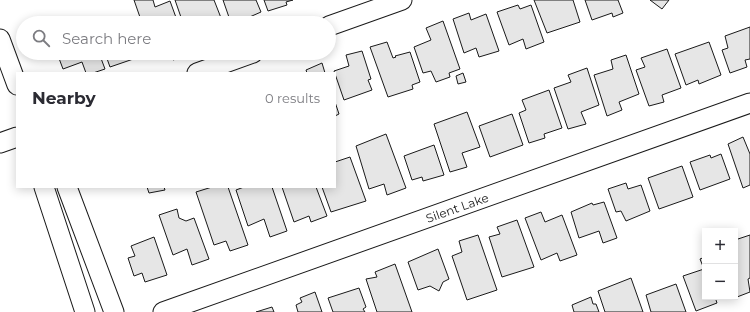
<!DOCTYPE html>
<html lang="en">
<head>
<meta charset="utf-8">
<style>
	:root { --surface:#fff; --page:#f2f2f3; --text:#2b2b33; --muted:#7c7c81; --line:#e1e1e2 }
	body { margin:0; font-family:Montserrat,sans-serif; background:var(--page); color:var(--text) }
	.controls { position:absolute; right:12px; bottom:12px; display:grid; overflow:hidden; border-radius:0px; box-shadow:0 2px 10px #0003 }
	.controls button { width:36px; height:36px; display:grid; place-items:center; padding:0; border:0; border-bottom:1px solid var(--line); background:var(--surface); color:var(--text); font:20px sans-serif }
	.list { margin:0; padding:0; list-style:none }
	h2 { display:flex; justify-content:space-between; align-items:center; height:52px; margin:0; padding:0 16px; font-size:17px }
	h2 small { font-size:13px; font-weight:400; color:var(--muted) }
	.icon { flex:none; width:22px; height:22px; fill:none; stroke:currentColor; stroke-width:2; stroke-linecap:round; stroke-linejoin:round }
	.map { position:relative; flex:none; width:750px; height:312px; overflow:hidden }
	.search { position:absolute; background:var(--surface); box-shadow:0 2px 10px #0003; left:16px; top:16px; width:320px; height:44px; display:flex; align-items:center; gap:10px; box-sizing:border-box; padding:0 14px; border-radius:22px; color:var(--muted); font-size:15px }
	.panel { position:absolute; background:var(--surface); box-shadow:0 2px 10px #0003; left:16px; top:72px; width:320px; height:116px; border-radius:0px }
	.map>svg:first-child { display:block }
	.building { fill:#e6e6e6; stroke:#1a1a1a }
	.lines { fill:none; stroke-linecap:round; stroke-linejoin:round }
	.minor-casing { stroke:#1a1a1a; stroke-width:21 }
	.minor { stroke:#fff; stroke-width:19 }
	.labels { text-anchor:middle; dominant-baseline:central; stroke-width:3; stroke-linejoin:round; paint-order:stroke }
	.street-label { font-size:12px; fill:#1a1a1a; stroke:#fff }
</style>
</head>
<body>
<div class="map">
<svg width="750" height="312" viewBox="0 0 750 312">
	<rect width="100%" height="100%" fill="#fff"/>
	<g class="building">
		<polygon points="134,0 153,0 155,7 170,1 178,23 142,23"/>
		<polygon points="175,0 214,0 223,23 202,23 201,19 191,23 183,23"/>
		<polygon points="223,0 256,0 261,12 236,23 231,23"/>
		<polygon points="264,0 293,0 286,2 287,5 268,11"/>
		<polygon points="534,0 573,0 580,22 547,33"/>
		<polygon points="585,0 618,0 623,13 613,17 612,13 592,20"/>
		<polygon points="650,0 669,0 662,9"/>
		<polygon points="518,5 520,9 531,5 544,42 526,49 523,39 509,45 497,12"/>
		<polygon points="469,13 471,20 486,14 499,51 479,57 476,48 464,53 453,19"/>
		<polygon points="443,21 460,69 449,73 450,77 436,82 431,71 423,73 414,47 431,40 426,28"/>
		<polygon points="750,27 750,59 745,60 747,67 730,73 722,50 728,48 725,36"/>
		<polygon points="387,42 393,58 396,57 395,56 410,52 420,82 412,85 413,89 388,97 370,47"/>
		<polygon points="709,42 721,75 699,84 698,80 686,85 675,54"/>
		<polygon points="667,49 681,88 662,95 664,102 649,106 636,70 645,67 641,58"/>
		<polygon points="362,51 371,79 368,80 372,90 344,100 334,71 349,66 346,55"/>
		<polygon points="57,53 99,53 105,69 93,73 86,73 82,62 63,69"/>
		<polygon points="105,53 144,53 145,55 110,67"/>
		<polygon points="171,53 188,53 189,55 173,60"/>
		<polygon points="626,55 639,94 619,102 622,110 607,116 594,75 613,69 611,60"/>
		<polygon points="322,63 325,73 307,73 306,70"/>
		<polygon points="587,68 599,105 581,112 586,124 568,129 554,88 571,82 568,75"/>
		<polygon points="463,73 466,82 458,84 456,76"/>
		<polygon points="549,90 562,128 544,134 545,138 529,143 519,113 526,110 522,100"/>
		<polygon points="335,102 339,114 335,116"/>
		<polygon points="467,112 480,147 462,153 467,167 450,172 434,124"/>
		<polygon points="512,114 523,145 490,157 479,126"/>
		<polygon points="386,134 406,188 387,195 384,184 369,189 356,146"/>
		<polygon points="743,137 750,154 750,185 743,188 728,144"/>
		<polygon points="434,145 444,175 423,181 422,177 412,180 404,156"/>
		<polygon points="721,154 730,179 700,190 690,162 710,155 711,158"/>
		<polygon points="350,157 366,201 331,212 322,187 335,187 335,162"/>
		<polygon points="682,166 693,197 659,209 648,178"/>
		<polygon points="626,183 628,189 641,185 650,211 626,221 621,211 616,212 608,189"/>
		<polygon points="147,187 164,187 165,190 149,193"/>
		<polygon points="212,187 228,187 248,245 230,251 226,241 214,245 196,192"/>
		<polygon points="244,187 272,187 287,231 270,237 264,219 248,226 236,190"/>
		<polygon points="282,187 316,187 327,216 311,222 309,216 294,222"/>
		<polygon points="604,202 617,238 603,243 599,231 579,238 571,212 592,203 593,205"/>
		<polygon points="177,209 179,218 186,221 194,218 209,259 192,265 187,249 173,255 159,215"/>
		<polygon points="541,212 545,222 562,215 577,255 560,261 557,253 541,260 525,218"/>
		<polygon points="517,220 534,267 502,277 489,237 500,234 497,227"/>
		<polygon points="478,235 497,290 467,300 452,256 462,252 459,241"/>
		<polygon points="750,235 750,278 748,279 750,292 737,297 735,292 735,240"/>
		<polygon points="154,237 167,275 145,282 142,273 134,276 128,258 135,256 131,246"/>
		<polygon points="438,249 449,279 443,282 439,291 430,286 418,290 408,262"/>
		<polygon points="705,257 705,297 715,297 717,303 696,311 683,276 704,269 700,259"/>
		<polygon points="395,264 412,312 377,312 366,279 377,277 375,272"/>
		<polygon points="631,278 643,312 605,312 598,291"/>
		<polygon points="676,284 686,312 651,312 646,295"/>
		<polygon points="359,288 366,307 363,309 365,312 333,312 328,298"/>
		<polygon points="315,292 322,312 298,312 296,305 302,302 300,298"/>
		<polygon points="591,297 593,304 596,304 599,312 574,312 572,305"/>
		<polygon points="272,307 274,312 256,312"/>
	</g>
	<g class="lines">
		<defs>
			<g id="minor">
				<polyline points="329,26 402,0"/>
				<polyline points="0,39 17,85"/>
				<polyline points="197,73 253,53"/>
				<polyline points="0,143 17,137"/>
				<polyline points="44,187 85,312"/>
				<polyline points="67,187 114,312"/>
				<path id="s1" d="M 163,312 L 750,103"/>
			</g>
		</defs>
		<use href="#minor" class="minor-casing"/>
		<use href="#minor" class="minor"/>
	</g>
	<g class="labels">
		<g class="street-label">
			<text stroke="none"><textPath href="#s1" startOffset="312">Silent Lake</textPath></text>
		</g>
	</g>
</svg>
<div class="controls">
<button>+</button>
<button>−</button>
</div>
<div class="search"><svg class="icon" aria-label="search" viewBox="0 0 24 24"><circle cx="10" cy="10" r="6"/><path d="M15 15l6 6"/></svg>Search here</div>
<section class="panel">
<h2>Nearby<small>0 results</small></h2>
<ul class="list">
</ul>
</section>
</div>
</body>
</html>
